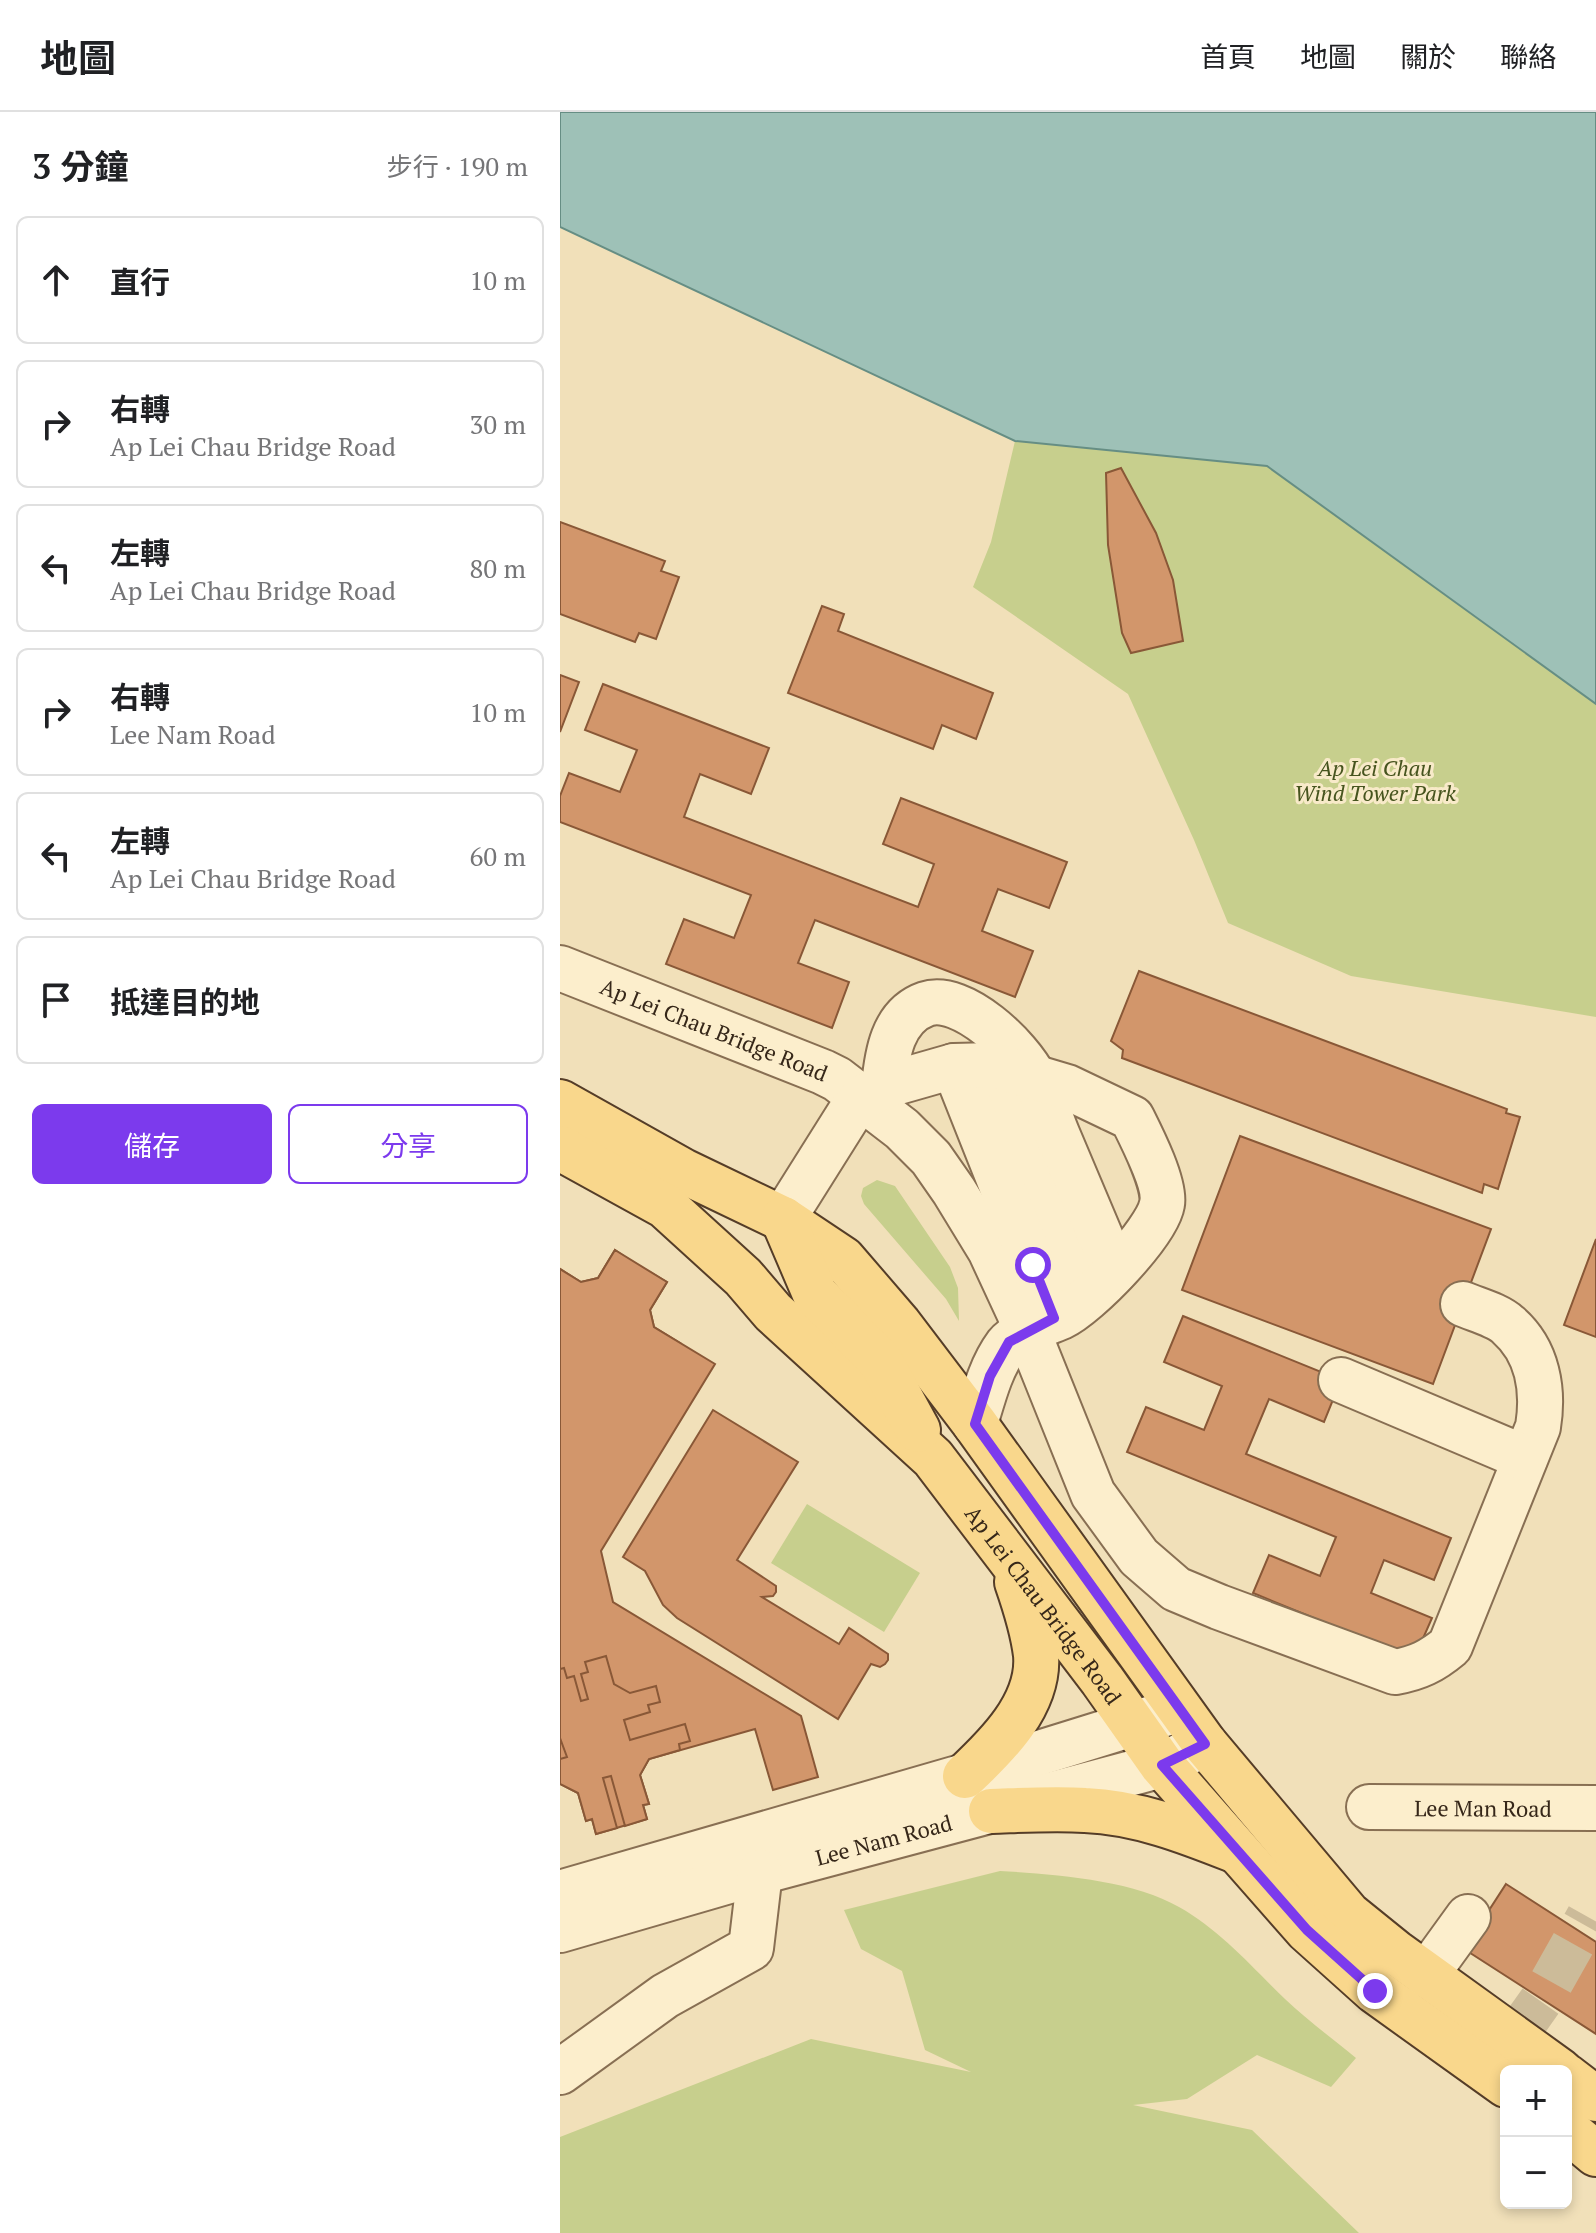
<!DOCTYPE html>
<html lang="zh-TW">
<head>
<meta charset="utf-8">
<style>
	:root { --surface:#fff; --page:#f6f6f6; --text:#202124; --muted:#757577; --line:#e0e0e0; --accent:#7c3aed }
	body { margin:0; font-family:"PT Serif","Noto Sans TC",serif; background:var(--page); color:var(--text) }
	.controls { position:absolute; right:24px; bottom:24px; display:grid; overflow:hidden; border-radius:12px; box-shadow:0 4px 12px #0003 }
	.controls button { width:72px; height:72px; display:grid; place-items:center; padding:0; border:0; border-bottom:2px solid var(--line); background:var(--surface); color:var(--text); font:40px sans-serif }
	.stop { position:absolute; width:24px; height:24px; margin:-18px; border:6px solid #7c3aed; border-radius:50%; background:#fff }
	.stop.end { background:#7c3aed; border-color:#fff; box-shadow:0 2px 8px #0008 }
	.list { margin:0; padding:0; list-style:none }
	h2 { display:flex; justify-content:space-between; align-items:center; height:104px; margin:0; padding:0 32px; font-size:34px }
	h2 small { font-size:26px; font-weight:400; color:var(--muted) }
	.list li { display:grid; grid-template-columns:52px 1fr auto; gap:24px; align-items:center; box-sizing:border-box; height:128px; margin:0 16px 16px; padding:0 16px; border:2px solid var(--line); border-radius:12px }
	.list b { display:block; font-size:30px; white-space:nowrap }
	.list p { margin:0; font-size:26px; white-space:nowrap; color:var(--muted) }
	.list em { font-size:26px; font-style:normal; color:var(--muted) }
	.actions { display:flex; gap:16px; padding:24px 32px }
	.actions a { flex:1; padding:18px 0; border:2px solid var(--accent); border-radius:12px; text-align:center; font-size:28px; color:var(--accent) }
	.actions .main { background:var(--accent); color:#fff }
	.icon { flex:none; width:44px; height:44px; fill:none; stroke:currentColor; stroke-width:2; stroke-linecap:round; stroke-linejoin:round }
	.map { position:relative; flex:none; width:1036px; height:2121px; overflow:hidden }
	header { display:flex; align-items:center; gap:48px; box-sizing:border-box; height:112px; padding:0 40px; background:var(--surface); border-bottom:2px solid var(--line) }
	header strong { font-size:38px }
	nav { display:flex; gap:44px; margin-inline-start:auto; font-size:28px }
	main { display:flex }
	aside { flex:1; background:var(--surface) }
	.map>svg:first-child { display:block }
	.green { fill:#c7cf8d }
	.water { fill:#9ec1b7; stroke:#668e84; stroke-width:2 }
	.building { fill:#d2966b; stroke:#895837; stroke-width:2 }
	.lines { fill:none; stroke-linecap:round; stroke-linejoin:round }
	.minor-tunnel { stroke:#cb9; stroke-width:44; stroke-dasharray:44 22; stroke-linecap:butt }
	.minor-casing { stroke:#886f53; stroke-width:48 }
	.major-casing { stroke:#553d28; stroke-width:48 }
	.minor { stroke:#fceecc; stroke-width:44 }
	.major { stroke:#f9d78c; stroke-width:44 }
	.route { stroke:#7c3aed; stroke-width:10 }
	.labels { text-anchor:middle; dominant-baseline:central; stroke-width:6; stroke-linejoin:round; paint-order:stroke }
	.park-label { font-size:22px; font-style:italic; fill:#46541e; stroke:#f8eac9 }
	.street-label { font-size:22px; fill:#362719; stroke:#f8eac9 }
</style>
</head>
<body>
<header>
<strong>地圖</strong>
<nav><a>首頁</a><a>地圖</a><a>關於</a><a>聯絡</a></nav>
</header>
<main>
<aside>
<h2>3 分鐘<small>步行 · 190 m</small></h2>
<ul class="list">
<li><svg class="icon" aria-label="ahead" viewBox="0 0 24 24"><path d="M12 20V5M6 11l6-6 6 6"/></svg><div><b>直行</b></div><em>10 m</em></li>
<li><svg class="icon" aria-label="right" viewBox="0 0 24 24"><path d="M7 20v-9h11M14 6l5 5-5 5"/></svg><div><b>右轉</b><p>Ap Lei Chau Bridge Road</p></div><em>30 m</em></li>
<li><svg class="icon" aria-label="left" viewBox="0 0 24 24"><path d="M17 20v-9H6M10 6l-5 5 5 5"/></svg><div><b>左轉</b><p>Ap Lei Chau Bridge Road</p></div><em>80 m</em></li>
<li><svg class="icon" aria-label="right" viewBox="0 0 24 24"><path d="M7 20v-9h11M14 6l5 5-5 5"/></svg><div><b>右轉</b><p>Lee Nam Road</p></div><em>10 m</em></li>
<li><svg class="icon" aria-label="left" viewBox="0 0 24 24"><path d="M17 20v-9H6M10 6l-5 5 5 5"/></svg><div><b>左轉</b><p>Ap Lei Chau Bridge Road</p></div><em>60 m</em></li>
<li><svg class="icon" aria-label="arrive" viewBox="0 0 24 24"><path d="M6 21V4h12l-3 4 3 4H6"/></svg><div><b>抵達目的地</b></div></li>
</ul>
<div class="actions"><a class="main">儲存</a><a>分享</a></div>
</aside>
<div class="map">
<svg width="1036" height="2121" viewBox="0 0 1036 2121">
	<rect width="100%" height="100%" fill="#f1e0b9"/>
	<g class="green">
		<polygon points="455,329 707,354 1036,592 1036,905 791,864 668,811 634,728 568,582 413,475 431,430"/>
		<polygon points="317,1068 335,1074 390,1155 398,1176 399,1209 386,1187 304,1092 301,1084 303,1076"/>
		<polygon points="247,1392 360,1461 324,1520 211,1451"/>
		<path d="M 440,1759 C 494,1762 573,1768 619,1795 C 660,1818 692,1855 725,1887 C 747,1908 773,1927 796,1946 L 771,1975 L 697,1943 L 627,1987 L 573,1993 L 692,2018 L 799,2121 L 0,2121 L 0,2025 L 251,1927 L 411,1960 L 365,1938 L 342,1859 L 301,1837 L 284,1798 Z"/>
	</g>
	<polygon class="water" points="0,0 1036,0 1036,592 707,354 455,329 0,115"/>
	<g class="building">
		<polygon points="561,356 596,421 613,468 623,529 571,541 562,521 548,433 546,361"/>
		<polygon points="0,410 105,449 101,459 119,465 96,527 79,521 75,530 0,502"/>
		<polygon points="262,494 284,502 278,519 433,581 416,627 382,613 373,637 228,581"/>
		<polygon points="0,563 19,570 0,620"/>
		<polygon points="43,572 209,636 191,682 140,662 124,705 358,795 374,752 323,732 341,686 507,750 489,796 438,777 422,819 473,839 455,885 255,808 238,851 289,870 272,916 106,852 124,807 174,826 191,783 0,710 0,684 9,661 60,680 77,638 25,618"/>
		<polygon points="579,859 947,997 946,1001 960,1005 938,1077 924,1072 922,1081 562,946 563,938 551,929"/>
		<polygon points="680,1024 931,1117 873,1272 622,1178"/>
		<polygon points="1036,1127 1036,1225 1004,1213"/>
		<polygon points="55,1138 71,1149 65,1159 71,1162 60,1180 68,1184 78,1167 84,1170 90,1160 107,1170 90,1198 94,1215 120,1231 109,1247 99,1241 96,1246 72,1231 65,1241 101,1263 97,1268 108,1275 98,1292 61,1268 43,1273 27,1299 18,1293 12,1303 0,1294 22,1259 14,1254 0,1276 0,1201 10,1207 16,1197 0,1187 0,1157 21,1170 38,1166"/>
		<polygon points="55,1138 107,1170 90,1198 94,1215 155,1252 41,1439 53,1490 241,1604 258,1665 213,1678 195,1617 89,1647 80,1663 89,1692 83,1693 87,1707 36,1722 32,1707 26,1709 18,1681 0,1672 0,1157 21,1170 38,1166"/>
		<polygon points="623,1204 781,1268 764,1310 709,1287 686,1342 891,1426 874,1468 824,1448 811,1481 872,1506 854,1547 693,1481 709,1443 760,1464 776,1425 567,1340 586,1295 644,1318 662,1274 604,1250"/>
		<polygon points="153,1298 238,1350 177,1448 216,1474 216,1480 213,1484 202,1485 279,1532 289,1516 328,1542 328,1548 325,1552 320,1555 311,1552 278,1607 117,1506 103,1493 85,1459 63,1445"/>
		<polygon points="46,1544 54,1572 70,1581 96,1574 100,1590 88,1593 90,1600 64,1608 70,1628 125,1612 130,1629 119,1632 120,1638 89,1647 80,1663 89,1692 83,1693 87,1707 65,1714 51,1664 43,1666 57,1716 36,1722 32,1707 26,1709 18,1681 0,1672 0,1647 7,1645 0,1626 0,1557 4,1556 7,1566 14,1564 21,1589 28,1587 21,1562 28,1560 25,1550"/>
		<polygon points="946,1772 1036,1830 1036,1922 904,1837"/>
	</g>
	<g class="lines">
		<polyline class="minor-tunnel" points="955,1925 982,1887 1028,1805"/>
		<defs>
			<g id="minor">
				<path id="s1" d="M 0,856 L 263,960 L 277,967 L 342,1017 L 371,1046 L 394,1079 L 430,1138 L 468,1220 L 533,1382 L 579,1445 L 616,1477 L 659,1495 L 835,1560 C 858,1556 872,1549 890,1534 L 978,1315 C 984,1278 978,1239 948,1213 C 937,1203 917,1198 903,1192"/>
				<polyline points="433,953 527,1185"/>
				<polyline points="394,954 494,1206"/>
				<path d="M 324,974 C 327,943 332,904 366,892 C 402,880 460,936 475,967 C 484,985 490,1005 498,1024 C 517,1069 536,1114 555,1159"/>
				<path d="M 223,1107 L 289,1002 L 303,985 L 324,974 L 394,954 L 433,953 L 507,975 L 572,1006 C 581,1024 606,1073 602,1092 C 597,1121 527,1193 501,1205 C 487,1211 456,1221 447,1233 C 430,1256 423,1286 415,1312"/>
				<polyline points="781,1268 965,1346"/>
				<path id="s2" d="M 809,1695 L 1036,1696"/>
				<polyline points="0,1781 405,1664 608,1601"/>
				<path id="s3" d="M 0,1818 L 200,1760 L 602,1653 L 645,1632"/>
				<polyline points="866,1863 908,1805"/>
				<polyline points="0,1960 105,1884 191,1836 200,1760"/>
			</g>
			<g id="major">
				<polyline points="0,990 123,1059 223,1107 283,1147 339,1212 415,1312 645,1632 788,1802 835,1840 1000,1959"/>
				<path id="s4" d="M 0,1036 L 105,1094 L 183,1165 L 213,1200 L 373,1346 L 542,1568 L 602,1653 L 747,1818 L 815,1879 L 946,1973"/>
				<polyline points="223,1107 255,1182 321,1250 358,1318"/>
				<path d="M 405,1664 C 437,1634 480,1592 476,1543 C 473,1518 465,1493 457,1470"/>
				<path d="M 431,1699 C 462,1698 494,1696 525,1698 C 577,1700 626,1719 674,1738"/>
				<polyline points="1006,1964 1036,1987"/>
				<polyline points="1006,2017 1036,2042"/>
			</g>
		</defs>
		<use href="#minor" class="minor-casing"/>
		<use href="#major" class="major-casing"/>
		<use href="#minor" class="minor"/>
		<use href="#major" class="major"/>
	</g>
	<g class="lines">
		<polyline class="route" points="473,1153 494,1206 449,1230 430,1264 415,1312 645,1632 602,1653 747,1818 815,1879"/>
	</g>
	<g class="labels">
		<g class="park-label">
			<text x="815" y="655">Ap Lei Chau<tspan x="815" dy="25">Wind Tower Park</tspan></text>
		</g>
		<g class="street-label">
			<text stroke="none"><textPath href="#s1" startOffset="166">Ap Lei Chau Bridge Road</textPath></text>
			<text stroke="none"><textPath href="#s4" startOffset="672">Ap Lei Chau Bridge Road</textPath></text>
			<text stroke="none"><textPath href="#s2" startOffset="114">Lee Man Road</textPath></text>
			<text stroke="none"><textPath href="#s3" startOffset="336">Lee Nam Road</textPath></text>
		</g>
	</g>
</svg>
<div class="controls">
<button>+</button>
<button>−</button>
</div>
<div class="stop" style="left:473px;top:1153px"></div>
<div class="stop end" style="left:815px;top:1879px"></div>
</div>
</main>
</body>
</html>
